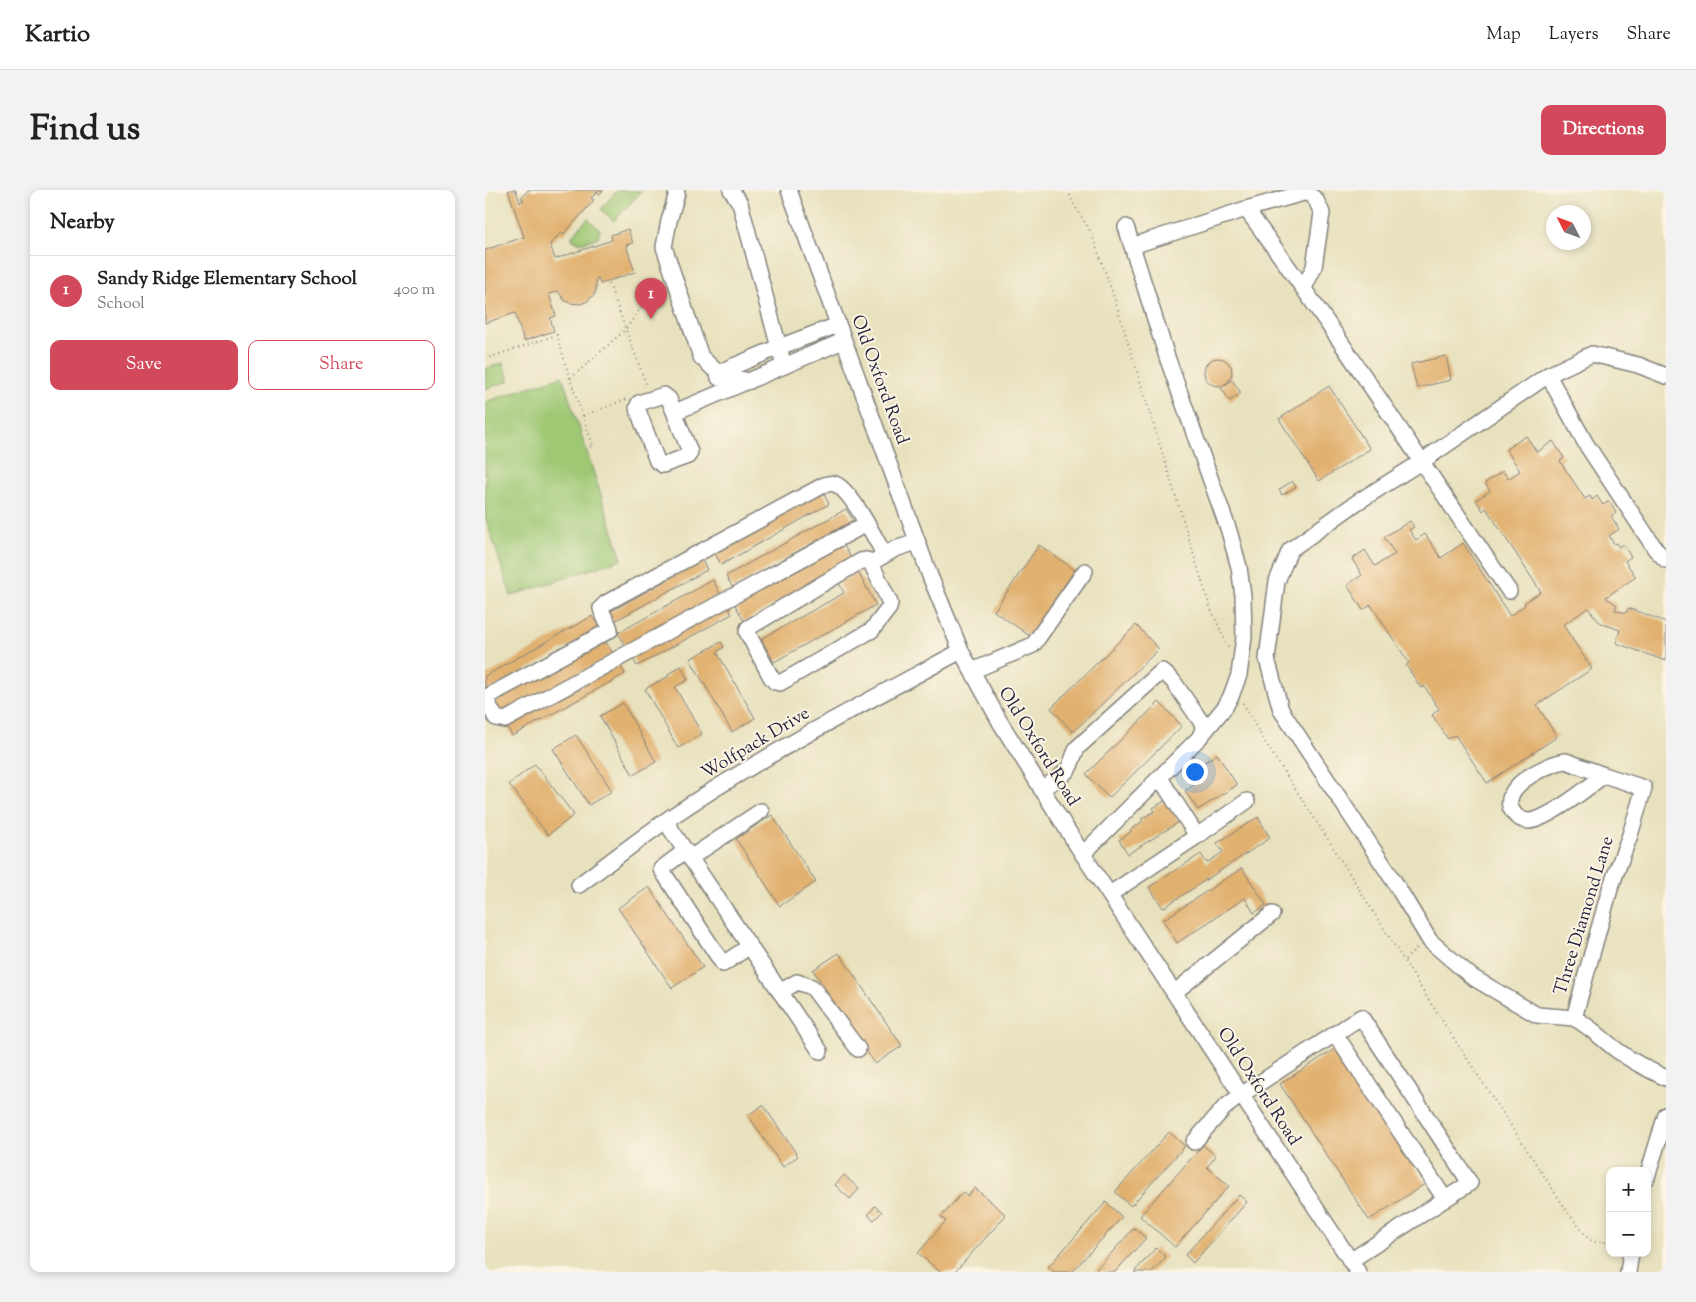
<!DOCTYPE html>
<html lang="en">
<head>
<meta charset="utf-8">
<style>
	:root { --surface:#fff; --page:#f2f2f2; --text:#222; --muted:#767676; --line:#e0e0e0; --accent:#d1495b }
	body { margin:0; font-family:"Sorts Mill Goudy",serif; background:var(--page); color:var(--text) }
	.controls { position:absolute; right:15px; bottom:15px; display:grid; overflow:hidden; border-radius:10px; box-shadow:0 2px 8px #0003 }
	.controls button { width:45px; height:45px; display:grid; place-items:center; padding:0; border:0; border-bottom:1px solid var(--line); background:var(--surface); color:var(--text); font:25px sans-serif }
	.compass { position:absolute; left:1061px; top:15px; width:45px; height:45px; border-radius:50%; background:var(--surface); box-shadow:0 2px 8px #0003; rotate:312deg }
	.you { position:absolute; left:709px; top:581px; width:18px; height:18px; margin:-12px; border:4px solid #fff; border-radius:50%; background:#1a73e8; box-shadow:0 0 0 8px #1a73e833 }
	.badge { display:grid; place-items:center; width:32px; height:32px; border-radius:50%; background:var(--accent); color:#fff; font-size:16px; font-weight:700 }
	.pin { position:absolute; translate:-50% -41px; filter:drop-shadow(0 1px 2px #0008) }
	.pin::after { content:''; position:absolute; top:26px; width:18px; height:15px; background:inherit; clip-path:polygon(0 0,100% 0,50% 100%) }
	.list { margin:0; padding:0; list-style:none }
	h2 { display:flex; justify-content:space-between; align-items:center; height:65px; margin:0; padding:0 20px; font-size:21px }
	h2 small { font-size:16px; font-weight:400; color:var(--muted) }
	.list li { display:grid; grid-template-columns:32px 1fr auto; gap:15px; align-items:center; box-sizing:border-box; height:70px; padding:0 20px; border-top:1px solid var(--line) }
	.list b { display:block; font-size:19px; white-space:nowrap }
	.list p { margin:0; font-size:16px; white-space:nowrap; color:var(--muted) }
	.list em { font-size:16px; font-style:normal; color:var(--muted) }
	.actions { display:flex; gap:10px; padding:15px 20px }
	.actions a { flex:1; padding:11px 0; border:1px solid var(--accent); border-radius:10px; text-align:center; font-size:18px; color:var(--accent) }
	.actions .main { background:var(--accent); color:#fff }
	.map { position:relative; flex:none; width:1181px; height:1082px; overflow:hidden; border-radius:10px }
	header { display:flex; align-items:center; gap:30px; box-sizing:border-box; height:70px; padding:0 25px; background:var(--surface); border-bottom:1px solid var(--line) }
	header strong { font-size:24px }
	nav { display:flex; gap:28px; margin-inline-start:auto; font-size:18px }
	.intro { display:flex; align-items:center; justify-content:space-between; box-sizing:border-box; height:120px; padding:0 30px }
	h1 { margin:0; font-size:35px }
	.button { padding:12px 22px; border-radius:10px; background:var(--accent); color:#fff; font-size:18px; font-weight:700 }
	main { display:flex; gap:30px; padding:0 30px }
	aside { flex:1; background:var(--surface); border-radius:10px; box-shadow:0 2px 8px #0003 }
	.map>svg:first-child { display:block }
	.green { fill:#9fc874; stroke:#607558 }
	.building { fill:#e1b170 }
	.lines { fill:none; stroke-linecap:round; stroke-linejoin:round }
	.minor-casing { stroke:#84827c; stroke-width:18 }
	.path { stroke:#84827c; stroke-width:2; stroke-dasharray:1 4; stroke-linecap:butt }
	.minor { stroke:#fff; stroke-width:15 }
	.labels { text-anchor:middle; dominant-baseline:central; stroke-width:4; stroke-linejoin:round; paint-order:stroke }
	.street-label { font-size:18px; fill:#22223b; stroke:#fcf5e5 }
</style>
</head>
<body>
<header>
<strong>Kartio</strong>
<nav><a>Map</a><a>Layers</a><a>Share</a></nav>
</header>
<div class="intro"><h1>Find us</h1><a class="button">Directions</a></div>
<main>
<aside>
<h2>Nearby<small></small></h2>
<ul class="list">
<li><span class="badge">1</span><div><b>Sandy Ridge Elementary School</b><p>School</p></div><em>400 m</em></li>
</ul>
<div class="actions"><a class="main">Save</a><a>Share</a></div>
</aside>
<div class="map">
<svg width="1181" height="1082" viewBox="0 0 1181 1082">
	<rect width="100%" height="100%" fill="#fcf5e5"/>
	<filter id="ink" filterUnits="userSpaceOnUse"><feTurbulence type="fractalNoise" baseFrequency=".02" numOctaves="2"/><feDisplacementMap in="SourceGraphic" scale="10" xChannelSelector="R" yChannelSelector="G"/><feConvolveMatrix kernelMatrix="1 2 1 2 8 2 1 2 1" color-interpolation-filters="sRGB"/></filter>
	<filter id="wash" filterUnits="userSpaceOnUse"><feTurbulence type="fractalNoise" baseFrequency=".0096" numOctaves="4" result="noise"/><feDisplacementMap in="SourceGraphic" scale="20" xChannelSelector="R" yChannelSelector="G"/><feGaussianBlur stdDeviation="1.12" result="paint"/><feColorMatrix in="noise" values="0 0 0 0 0 0 0 0 0 0 0 0 0 0 0 0 0 1.4 0 .05"/><feComposite in="paint" operator="in"/></filter>
	<g filter="url(#wash)">
		<rect width="100%" height="100%" fill="#e7e1bd"/>
		<g class="green">
			<polygon points="133,0 157,1 129,31 116,19"/>
			<path d="M 103,28 L 115,40 L 113,47 C 105,50 94,56 87,49 L 87,46 Z"/>
			<polygon points="18,173 24,191 0,199 0,179"/>
			<polygon points="77,186 137,369 26,406 0,326 0,212"/>
		</g>
		<g id="blocks">
			<g class="building">
				<polygon points="23,0 31,0 35,13 39,10 36,8 43,0 118,0 114,5 112,2 106,8 109,10 78,45 76,43 65,54 70,69 127,50 126,45 143,39 148,53 141,55 150,82 115,94 113,88 111,89 111,100 109,105 101,112 95,114 85,113 79,110 73,101 64,104 71,126 65,128 69,141 39,151 30,123 0,133 0,60 39,47"/>
				<polygon points="961,166 966,190 932,198 926,174"/>
				<circle cx="733" cy="182" r="14"/>
				<polygon points="747,190 756,203 745,211 736,198"/>
				<polygon points="844,196 885,259 834,291 794,229"/>
				<polygon points="1041,246 1052,262 1068,251 1079,268 1075,271 1100,309 1105,306 1107,310 1112,306 1118,315 1124,311 1131,323 1126,326 1134,339 1124,346 1129,354 1131,353 1134,357 1138,354 1146,367 1140,371 1151,387 1121,407 1123,410 1125,410 1132,415 1130,420 1141,423 1143,418 1181,432 1181,471 1131,453 1135,440 1115,433 1103,418 1078,435 1107,479 1052,515 1072,547 1002,593 970,545 963,549 947,525 954,519 939,496 936,498 921,475 924,473 886,415 878,420 862,395 877,385 867,369 880,360 890,376 910,364 899,347 925,331 929,337 924,340 931,350 940,344 956,368 978,353 1025,426 1040,415 1039,413 1056,402 1001,318 998,321 991,310 1005,301 1000,293 1018,281 1023,289 1035,281 1021,259"/>
				<polygon points="807,291 811,297 797,305 794,300"/>
				<polygon points="338,302 344,314 236,375 230,363"/>
				<polygon points="361,319 368,330 248,398 241,386"/>
				<polygon points="357,352 367,370 259,431 249,413"/>
				<polygon points="554,355 590,380 545,446 509,421"/>
				<polygon points="217,370 222,380 128,432 123,423"/>
				<polygon points="373,382 391,415 289,472 276,449 359,403 354,393"/>
				<polygon points="228,390 235,404 141,457 133,443"/>
				<polygon points="242,414 247,424 152,476 147,467"/>
				<polygon points="107,426 115,439 2,502 0,497 0,486"/>
				<polygon points="651,435 674,459 588,542 566,518"/>
				<polygon points="120,450 128,464 16,526 8,512"/>
				<polygon points="236,452 239,457 232,462 270,528 247,542 205,469"/>
				<polygon points="135,474 140,484 27,546 22,536"/>
				<polygon points="196,476 203,490 190,497 217,544 193,558 160,499 184,486 183,484"/>
				<polygon points="674,512 697,536 624,608 601,584"/>
				<polygon points="138,513 171,572 148,585 115,526"/>
				<polygon points="91,545 127,601 104,615 68,559"/>
				<polygon points="732,564 752,595 713,620 700,601 709,595 702,584"/>
				<polygon points="50,574 89,625 63,645 24,594"/>
				<polygon points="681,610 694,632 643,664 634,650 646,642 645,640 658,631 656,629 670,621 668,618"/>
				<polygon points="287,625 331,692 295,716 251,649"/>
				<polygon points="773,627 785,648 678,718 664,697 716,664 722,673 738,662 732,653"/>
				<polygon points="757,678 781,715 769,723 760,708 692,753 678,730"/>
				<polygon points="164,697 218,777 187,798 133,718"/>
				<polygon points="354,763 417,856 390,874 328,780"/>
				<polygon points="851,858 940,994 884,1030 795,894"/>
				<polygon points="278,915 313,966 298,977 263,925"/>
				<polygon points="684,942 700,956 646,1016 630,1002"/>
				<polygon points="718,955 731,966 722,977 744,996 690,1057 655,1026"/>
				<polygon points="359,985 374,999 365,1009 350,995"/>
				<polygon points="490,998 521,1025 470,1082 455,1082 433,1063 461,1031 456,1027 478,1002 483,1006"/>
				<polygon points="754,1005 762,1012 708,1073 700,1065"/>
				<polygon points="621,1012 637,1027 587,1082 569,1082 563,1077"/>
				<polygon points="390,1016 397,1022 389,1030 383,1025"/>
				<polygon points="649,1038 661,1048 630,1082 609,1082"/>
				<polygon points="671,1058 681,1067 667,1082 649,1082"/>
			</g>
		</g>
	</g>
	<g filter="url(#ink)">
		<use href="#blocks" fill-opacity="0" stroke="#84827c" stroke-width="1"/>
		<g class="lines">
			<defs>
				<g id="minor">
					<polyline points="191,0 192,3 184,31 179,57 216,167 235,185 265,191"/>
					<polyline points="246,0 255,13 299,176"/>
					<polyline points="304,0 445,386 476,461 515,532 593,657 873,1082"/>
					<path d="M 761,19 C 853,143 937,274 1024,401"/>
					<polyline points="647,56 761,19 822,2 831,10 837,23 829,77 819,98"/>
					<polyline points="1063,185 1101,254 1171,360 1181,370"/>
					<polyline points="234,188 237,181 294,157 353,135"/>
					<polygon points="179,205 184,209 205,262 203,266 178,275 172,271 152,218 154,213"/>
					<polyline points="190,222 358,151"/>
					<path d="M 381,334 L 20,530 L 11,528 L 2,512 L 2,508 L 5,505 L 125,440 C 124,432 117,426 116,418 L 121,413 L 339,295 C 342,294 347,293 350,294 C 366,300 390,348 399,364"/>
					<polyline points="386,373 382,370 376,371 263,438 262,442 286,487 290,492 295,493 387,440 404,418 405,413 386,373 410,359 432,352"/>
					<polyline points="487,481 548,455 600,381"/>
					<path d="M 1081,571 L 1119,585 C 1104,597 1062,630 1044,631 C 1038,631 1031,627 1028,622 C 1011,598 1063,573 1081,571 Z"/>
					<path d="M 1119,585 L 1159,598 L 1145,645 L 1125,699 L 1089,828 C 1106,837 1118,850 1133,861 C 1148,872 1164,880 1181,888"/>
					<path d="M 556,599 C 565,593 580,586 585,576 C 588,569 589,563 593,557 L 677,481 L 688,491 L 719,536 L 715,547"/>
					<polyline points="181,632 335,861"/>
					<polyline points="712,646 762,611"/>
					<polyline points="200,661 176,679 238,774 265,756"/>
					<polyline points="598,664 715,547 740,517 746,506 754,485 759,447 758,406 754,377 744,341 682,167 641,37"/>
					<polyline points="205,668 276,621"/>
					<path d="M 94,695 C 126,671 157,647 189,625 C 281,564 379,513 476,461"/>
					<polyline points="625,704 712,646 675,588"/>
					<polyline points="295,802 312,792 327,797 373,859"/>
					<polyline points="690,802 787,724"/>
					<polyline points="1089,828 1052,825 987,787 945,751 907,688 796,520 782,469 792,391 805,360 871,313 936,272 1063,185 1107,164 1153,175 1181,186"/>
					<polyline points="850,844 960,1009"/>
					<polyline points="709,952 739,918 756,905 876,827 985,993 865,1071"/>
					<polyline points="1162,987 1181,925"/>
					<polyline points="1143,1082 1146,1063"/>
				</g>
			</defs>
			<use href="#minor" class="minor-casing"/>
			<g class="path">
				<polyline points="583,0 588,13 606,42 629,107 725,417 744,459"/>
				<polyline points="124,94 161,194 159,197"/>
				<polyline points="0,169 72,145 85,189"/>
				<polyline points="98,226 142,209"/>
				<polyline points="100,258 108,256 85,189 140,140 168,101 171,100"/>
				<polyline points="758,513 778,549 846,654 941,806 1084,1024 1102,1047 1108,1052 1125,1052"/>
				<polyline points="920,770 932,758"/>
			</g>
			<use href="#minor" class="minor"/>
		</g>
	</g>
	<g class="labels">
		<g class="street-label">
			<text transform="translate(394 190) rotate(70)">Old Oxford Road</text>
			<text transform="translate(271 554) rotate(-31)">Wolfpack Drive</text>
			<text transform="translate(553 557) rotate(58)">Old Oxford Road</text>
			<text transform="translate(1100 726) rotate(-73)">Three Diamond Lane</text>
			<text transform="translate(773 897) rotate(57)">Old Oxford Road</text>
		</g>
	</g>
</svg>
<div class="controls">
<button>+</button>
<button>−</button>
</div>
<svg class="compass" viewBox="-18 -18 36 36"><path d="M0-13l5 13h-10z" fill="#e53935"/><path d="M0 13l5-13h-10z" fill="#767676"/></svg>
<div class="you"></div>
<div class="pin badge" style="left:166px;top:129px">1</div>
</div>
</main>
</body>
</html>
